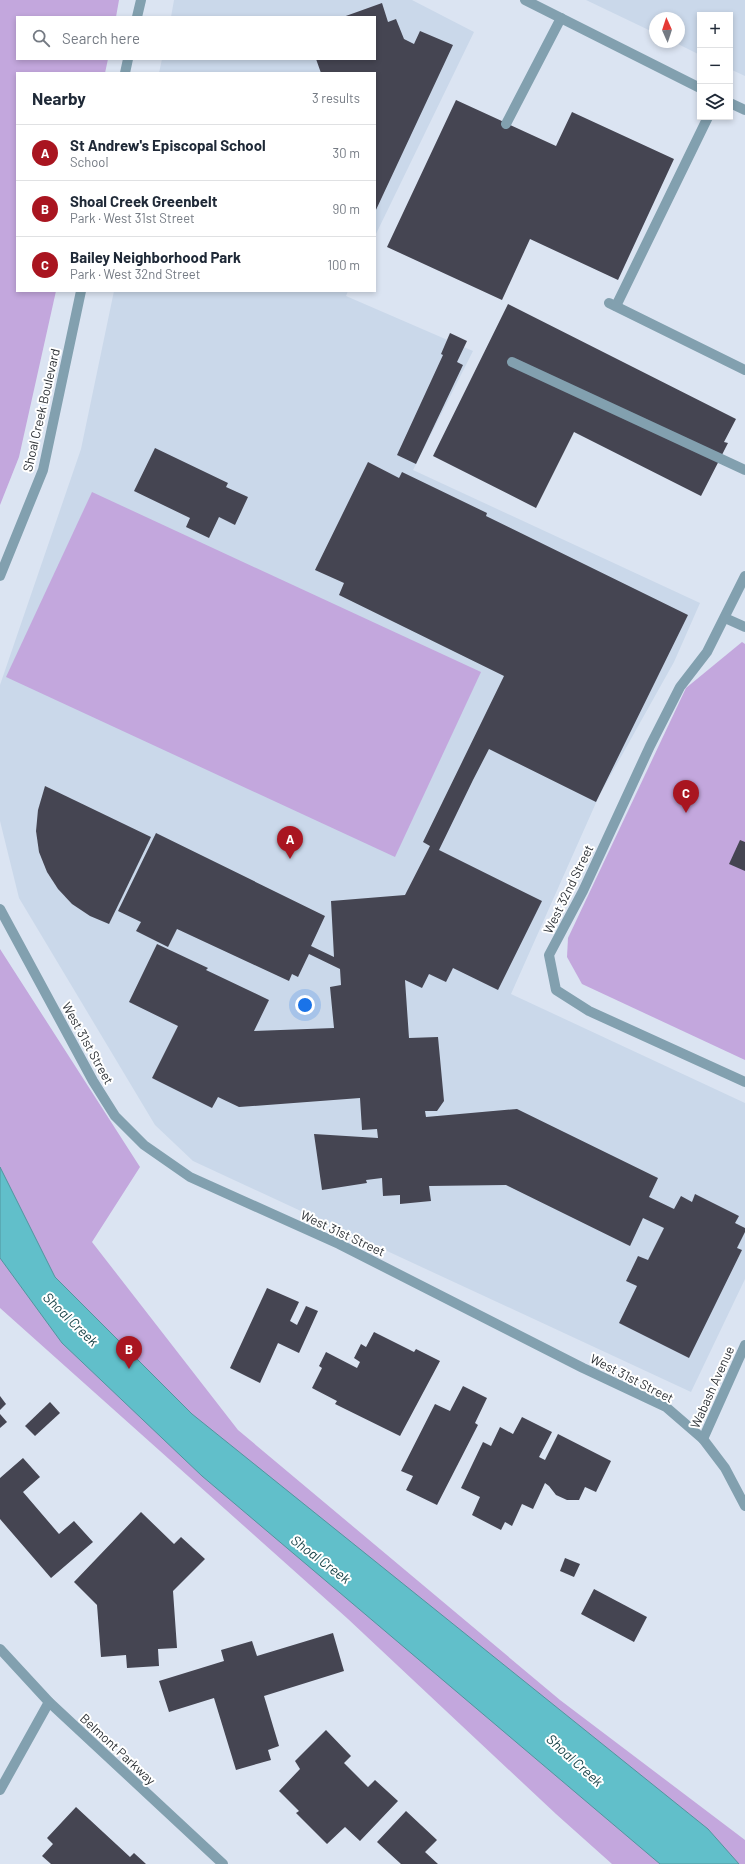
<!DOCTYPE html>
<html lang="en">
<head>
<meta charset="utf-8">
<style>
	:root { --surface:#fff; --page:#f2f2f3; --text:#1f2937; --muted:#747a83; --line:#e0e1e3; --accent:#a91520 }
	body { margin:0; font-family:Barlow,sans-serif; background:var(--page); color:var(--text) }
	.controls { position:absolute; right:12px; top:12px; display:grid; overflow:hidden; border-radius:0px; box-shadow:0 2px 6px #0003 }
	.controls button { width:36px; height:36px; display:grid; place-items:center; padding:0; border:0; border-bottom:1px solid var(--line); background:var(--surface); color:var(--text); font:20px sans-serif }
	.compass { position:absolute; left:649px; top:12px; width:36px; height:36px; border-radius:50%; background:var(--surface); box-shadow:0 2px 6px #0003; rotate:357deg }
	.you { position:absolute; left:305px; top:1005px; width:14px; height:14px; margin:-10px; border:3px solid #fff; border-radius:50%; background:#1a73e8; box-shadow:0 0 0 6px #1a73e833 }
	.badge { display:grid; place-items:center; width:26px; height:26px; border-radius:50%; background:var(--accent); color:#fff; font-size:13px; font-weight:700 }
	.pin { position:absolute; translate:-50% -33px; filter:drop-shadow(0 1px 2px #0008) }
	.pin::after { content:''; position:absolute; top:21px; width:14px; height:12px; background:inherit; clip-path:polygon(0 0,100% 0,50% 100%) }
	.list { margin:0; padding:0; list-style:none }
	h2 { display:flex; justify-content:space-between; align-items:center; height:52px; margin:0; padding:0 16px; font-size:17px }
	h2 small { font-size:13px; font-weight:400; color:var(--muted) }
	.list li { display:grid; grid-template-columns:26px 1fr auto; gap:12px; align-items:center; box-sizing:border-box; height:56px; padding:0 16px; border-top:1px solid var(--line) }
	.list b { display:block; font-size:15px; white-space:nowrap }
	.list p { margin:0; font-size:13px; white-space:nowrap; color:var(--muted) }
	.list em { font-size:13px; font-style:normal; color:var(--muted) }
	.icon { flex:none; width:22px; height:22px; fill:none; stroke:currentColor; stroke-width:2; stroke-linecap:round; stroke-linejoin:round }
	.map { position:relative; flex:none; width:745px; height:1864px; overflow:hidden }
	.search { position:absolute; background:var(--surface); box-shadow:0 2px 6px #0003; left:16px; top:16px; width:360px; height:44px; display:flex; align-items:center; gap:10px; box-sizing:border-box; padding:0 14px; border-radius:0px; color:var(--muted); font-size:15px }
	.panel { position:absolute; background:var(--surface); box-shadow:0 2px 6px #0003; left:16px; top:72px; width:360px; height:220px; border-radius:0px }
	.map>svg:first-child { display:block }
	.built { fill:#cad8ea }
	.green { fill:#c3a7dd }
	.water { fill:#61bfca; stroke:#52959e }
	.building { fill:#454552 }
	.lines { fill:none; stroke-linecap:round; stroke-linejoin:round }
	.service { stroke:#82a0af; stroke-width:10 }
	.minor { stroke:#82a0af; stroke-width:10 }
	.tertiary { stroke:#82a0af; stroke-width:10 }
	.labels { text-anchor:middle; dominant-baseline:central; stroke-width:4; stroke-linejoin:round; paint-order:stroke }
	.street-label { font-size:13px; fill:#2f3338; stroke:#fff }
	.water-label { font-size:14px; font-style:italic; fill:#123e43; stroke:#fff }
</style>
</head>
<body>
<div class="map">
<svg width="745" height="1864" viewBox="0 0 745 1864">
	<rect width="100%" height="100%" fill="#dbe4f2"/>
	<g class="built">
		<polygon points="174,0 412,0 474,32 375,236 375,73 159,73 162,59 375,59 375,17 171,17"/>
		<polygon points="586,0 745,0 745,76 730,69 730,15 700,15 700,55 674,42 679,42 679,18 655,18 655,33"/>
		<polygon points="114,291 348,291 346,296 473,351 413,470 700,603 674,662 599,796 511,994 745,1103 745,1279 691,1392 193,1161 155,1125 19,898 0,821 0,685 81,449"/>
	</g>
	<g class="green">
		<polygon points="0,0 119,0 116,17 17,17 17,59 108,59 105,73 17,73 17,291 56,291 19,457 0,505"/>
		<polygon points="92,492 481,672 395,857 6,677"/>
		<polygon points="742,642 745,644 745,1060 582,984 567,957 568,938 686,688"/>
		<polygon points="0,949 140,1167 92,1242 238,1430 560,1700 745,1840 745,1864 612,1864 556,1814 348,1619 0,1308"/>
	</g>
	<polygon class="water" points="0,1167 55,1277 192,1414 708,1829 739,1864 660,1864 202,1476 62,1343 0,1258"/>
	<g class="building">
		<polygon points="382,3 388,22 396,19 404,39 414,44 420,31 453,45 375,212 375,73 321,73 316,59 375,59 375,17 343,17"/>
		<polygon points="456,100 556,146 572,112 674,159 618,280 530,239 502,300 387,247"/>
		<polygon points="508,304 736,419 724,442 728,443 701,496 574,432 536,508 433,456"/>
		<polygon points="450,333 467,341 457,362 463,365 416,464 397,455 443,355 441,354"/>
		<polygon points="155,448 228,483 226,487 248,497 235,525 219,517 209,538 186,527 190,518 134,491"/>
		<polygon points="368,462 399,478 402,472 487,513 486,516 688,615 596,802 489,749 473,780 439,850 542,901 498,990 453,968 446,982 429,974 422,988 405,980 409,1038 438,1037 444,1101 437,1111 425,1111 426,1117 517,1109 658,1178 649,1197 674,1209 681,1196 692,1202 695,1194 739,1216 735,1223 745,1228 745,1232 737,1248 742,1250 689,1358 619,1323 637,1286 626,1281 638,1256 648,1260 664,1228 643,1218 630,1246 506,1185 429,1186 431,1201 400,1204 400,1195 383,1196 382,1178 366,1180 367,1183 322,1190 314,1134 378,1138 377,1129 362,1130 360,1098 239,1107 218,1097 212,1108 152,1078 178,1026 129,1002 157,944 208,968 206,970 269,1000 254,1031 334,1028 330,987 341,985 340,969 309,954 298,977 292,974 289,981 177,929 168,947 136,931 141,922 118,911 156,833 325,916 311,946 334,957 331,901 405,895 430,846 423,842 504,676 339,595 344,583 315,570"/>
		<polygon points="45,786 151,837 109,924 90,916 72,904 58,889 47,872 39,852 36,831 38,810"/>
		<polygon points="740,840 745,842 745,871 729,864"/>
		<polygon points="267,1288 299,1302 290,1321 297,1325 306,1306 318,1311 299,1353 278,1343 260,1383 230,1368"/>
		<polygon points="374,1332 414,1352 416,1349 440,1361 400,1436 335,1404 337,1401 312,1388 322,1368 319,1366 326,1352 357,1368 360,1362 354,1358 361,1344 366,1347"/>
		<polygon points="463,1386 487,1398 475,1423 478,1425 437,1505 406,1490 413,1476 401,1471 435,1404 450,1411"/>
		<polygon points="0,1396 6,1404 0,1410"/>
		<polygon points="50,1402 60,1413 35,1436 25,1426"/>
		<polygon points="0,1414 7,1422 0,1428"/>
		<polygon points="522,1417 552,1432 539,1457 545,1460 558,1434 611,1461 596,1492 585,1487 579,1500 567,1500 556,1495 549,1486 545,1483 533,1509 522,1504 512,1526 505,1522 501,1530 472,1515 480,1497 461,1488 483,1442 491,1446 500,1427 513,1434"/>
		<polygon points="23,1458 40,1477 23,1492 59,1534 74,1521 93,1542 51,1578 0,1519 0,1478"/>
		<polygon points="141,1512 174,1544 181,1537 205,1559 173,1591 177,1648 158,1649 159,1666 127,1668 126,1655 101,1657 97,1605 74,1582"/>
		<polygon points="565,1558 580,1564 574,1577 560,1571"/>
		<polygon points="594,1589 647,1617 634,1642 581,1614"/>
		<polygon points="333,1633 344,1671 264,1696 279,1746 268,1750 271,1760 236,1770 214,1698 169,1712 159,1681 224,1661 221,1650 252,1641 257,1656"/>
		<polygon points="326,1730 351,1756 344,1763 368,1787 375,1780 398,1801 360,1841 345,1827 327,1844 296,1813 299,1811 279,1791 300,1769 295,1761"/>
		<polygon points="76,1807 130,1857 134,1853 146,1864 51,1864 42,1856 53,1844 47,1838"/>
		<polygon points="406,1811 437,1840 425,1852 438,1864 401,1864 377,1842"/>
	</g>
	<g class="lines">
		<g class="service">
			<polyline points="506,124 561,18"/>
			<polyline points="609,303 745,370"/>
			<polyline points="616,306 708,117"/>
			<polyline points="512,362 745,470"/>
		</g>
		<g class="minor">
			<polyline points="137,17 141,0"/>
			<polyline points="125,73 128,59"/>
			<polyline points="0,576 43,470 81,291"/>
			<polyline points="745,576 707,652 680,687 650,746 583,891 549,955 556,990 589,1011 745,1082"/>
			<polyline points="725,618 745,627"/>
			<polyline points="0,909 93,1081 115,1116 144,1145 190,1177 339,1244 583,1368 666,1407 703,1439 725,1468 745,1506"/>
			<polyline points="703,1439 745,1345"/>
			<polyline points="0,1649 49,1702 223,1864"/>
			<polyline points="0,1790 49,1702"/>
		</g>
		<g class="tertiary">
			<polyline points="525,0 700,88"/>
			<polyline points="730,103 745,110"/>
		</g>
	</g>
	<g class="labels">
		<g class="street-label">
			<text transform="translate(41 410) rotate(-77)">Shoal Creek Boulevard</text>
			<text transform="translate(568 889) rotate(-64)">West 32nd Street</text>
			<text transform="translate(88 1043) rotate(61)">West 31st Street</text>
			<text transform="translate(343 1233) rotate(25)">West 31st Street</text>
			<text transform="translate(632 1378) rotate(27)">West 31st Street</text>
			<text transform="translate(712 1387) rotate(-66)">Wabash Avenue</text>
			<text transform="translate(118 1749) rotate(43)">Belmont Parkway</text>
		</g>
		<g class="water-label">
			<text transform="translate(71 1319) rotate(44)">Shoal Creek</text>
			<text transform="translate(321 1559) rotate(37)">Shoal Creek</text>
			<text transform="translate(575 1760) rotate(42)">Shoal Creek</text>
		</g>
	</g>
</svg>
<div class="controls">
<button>+</button>
<button>−</button>
<button><svg class="icon" aria-label="layers" viewBox="0 0 24 24"><path d="M12 4l9 5-9 5-9-5zM3 14l9 5 9-5"/></svg></button>
</div>
<svg class="compass" viewBox="-18 -18 36 36"><path d="M0-13l5 13h-10z" fill="#e53935"/><path d="M0 13l5-13h-10z" fill="#747a83"/></svg>
<div class="you"></div>
<div class="pin badge" style="left:290px;top:859px">A</div>
<div class="pin badge" style="left:129px;top:1369px">B</div>
<div class="pin badge" style="left:686px;top:813px">C</div>
<div class="search"><svg class="icon" aria-label="search" viewBox="0 0 24 24"><circle cx="10" cy="10" r="6"/><path d="M15 15l6 6"/></svg>Search here</div>
<section class="panel">
<h2>Nearby<small>3 results</small></h2>
<ul class="list">
<li><span class="badge">A</span><div><b>St Andrew's Episcopal School</b><p>School</p></div><em>30 m</em></li>
<li><span class="badge">B</span><div><b>Shoal Creek Greenbelt</b><p>Park · West 31st Street</p></div><em>90 m</em></li>
<li><span class="badge">C</span><div><b>Bailey Neighborhood Park</b><p>Park · West 32nd Street</p></div><em>100 m</em></li>
</ul>
</section>
</div>
</body>
</html>
